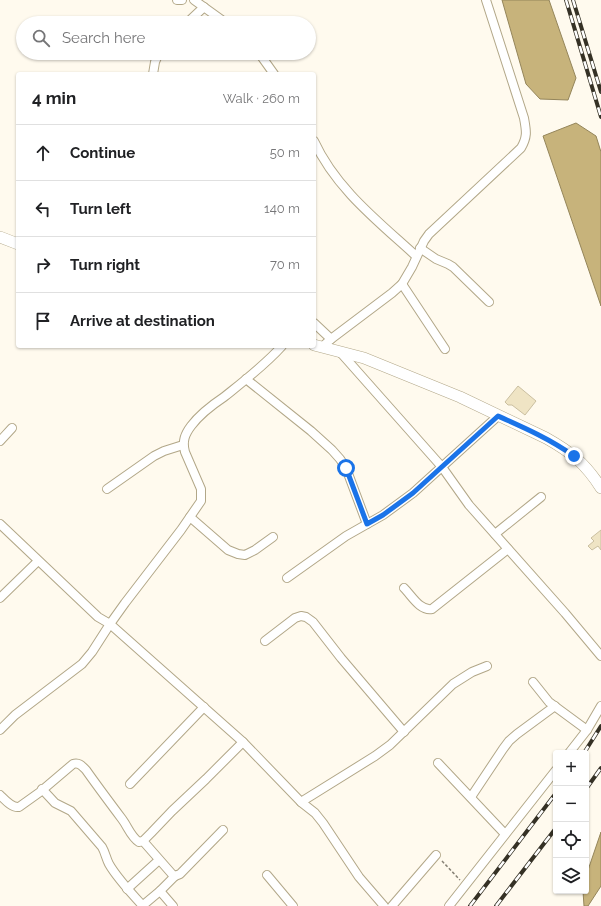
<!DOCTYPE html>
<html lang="en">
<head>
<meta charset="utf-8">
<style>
	:root { --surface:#fff; --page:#f6f6f6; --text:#202124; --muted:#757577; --line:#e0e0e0 }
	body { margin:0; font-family:Raleway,sans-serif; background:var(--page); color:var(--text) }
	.controls { position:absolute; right:12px; bottom:12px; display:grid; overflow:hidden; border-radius:4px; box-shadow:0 1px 3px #0004 }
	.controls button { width:36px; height:36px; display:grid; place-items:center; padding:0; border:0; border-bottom:1px solid var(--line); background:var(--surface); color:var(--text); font:20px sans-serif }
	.stop { position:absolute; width:12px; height:12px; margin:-9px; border:3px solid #1a73e8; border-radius:50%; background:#fff }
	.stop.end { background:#1a73e8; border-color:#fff; box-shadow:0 1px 4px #0008 }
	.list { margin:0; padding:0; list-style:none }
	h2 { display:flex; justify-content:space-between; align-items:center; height:52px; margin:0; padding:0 16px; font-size:17px }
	h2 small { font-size:13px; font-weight:400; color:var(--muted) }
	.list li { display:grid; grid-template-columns:26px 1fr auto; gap:12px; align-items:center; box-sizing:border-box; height:56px; padding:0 16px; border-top:1px solid var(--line) }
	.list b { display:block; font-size:15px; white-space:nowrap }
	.list em { font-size:13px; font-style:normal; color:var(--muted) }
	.icon { flex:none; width:22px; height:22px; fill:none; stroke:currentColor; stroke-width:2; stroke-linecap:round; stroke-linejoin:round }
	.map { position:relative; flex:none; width:601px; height:906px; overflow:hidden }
	.search { position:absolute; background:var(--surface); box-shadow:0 1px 3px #0004; left:16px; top:16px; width:300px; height:44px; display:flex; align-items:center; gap:10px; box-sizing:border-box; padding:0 14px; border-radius:22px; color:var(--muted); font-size:15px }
	.panel { position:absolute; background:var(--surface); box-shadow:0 1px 3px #0004; left:16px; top:72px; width:300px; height:276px; border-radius:4px }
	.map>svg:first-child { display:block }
	.water { fill:#c7b37b; stroke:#94855a }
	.building { fill:#efe4c4; stroke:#cabfa0 }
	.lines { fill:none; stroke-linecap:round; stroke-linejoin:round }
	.street-casing { stroke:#b2a788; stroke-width:10 }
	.secondary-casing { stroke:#b2a788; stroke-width:12 }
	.path { stroke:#868175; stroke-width:1.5; stroke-dasharray:3 2; stroke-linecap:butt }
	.street { stroke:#fff; stroke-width:8 }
	.secondary { stroke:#fff; stroke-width:11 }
	.rail-casing { stroke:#353125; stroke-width:4 }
	.rail { stroke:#fff; stroke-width:2.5; stroke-dasharray:8; stroke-linecap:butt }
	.route { stroke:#1a73e8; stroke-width:5 }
</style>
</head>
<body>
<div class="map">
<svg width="601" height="906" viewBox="0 0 601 906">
	<rect width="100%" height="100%" fill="#fffaee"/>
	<g class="water">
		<polygon points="502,0 549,0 576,78 568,100 540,99 526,84"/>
		<polygon points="576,123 596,136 601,152 601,306 543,136"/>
		<polygon points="601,832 601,886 588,906 584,906 583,891 586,891 586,876"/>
	</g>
	<g class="building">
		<polygon points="518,386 536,401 525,415 512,405 508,405 505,402"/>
		<polygon points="601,530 601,550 598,546 592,550 588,546 594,541 591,538"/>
	</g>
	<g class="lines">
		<defs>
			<g id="street">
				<polyline points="177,0 182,0"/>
				<polyline points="194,0 226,23"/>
				<polyline points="187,23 204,7"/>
				<polyline points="259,53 274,74"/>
				<polyline points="153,74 155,62 159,53"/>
				<path d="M 314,141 C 336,189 379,222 416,256"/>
				<polyline points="420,248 436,259 448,264 453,267 489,302"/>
				<polyline points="402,284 445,349"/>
				<polyline points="314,323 331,339"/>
				<path d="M 322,347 L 331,339 L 392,293 L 402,284 L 412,267 L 424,241 L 429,234 L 521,148 C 528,136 526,130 524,118 L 486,0"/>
				<polyline points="341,353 442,467 469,505 565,613 601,656"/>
				<polyline points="246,379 311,431 332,450 340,459 346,468 367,524"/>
				<polyline points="0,441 12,428"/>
				<polyline points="107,489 154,456 164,451 183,445"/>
				<polyline points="190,517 228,550 238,554 245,555 255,550 273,537"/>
				<polyline points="0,524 98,617 110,624 243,742 301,802 315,813 323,823 359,877 384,906"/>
				<polyline points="495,534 541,497"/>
				<polyline points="287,578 346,536 383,515 413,493 498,416"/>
				<path d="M 404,588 C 412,596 420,611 432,609 L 508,549"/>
				<polyline points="0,598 38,561"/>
				<polyline points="265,641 295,618 301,616 306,617 313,622 341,658 404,732"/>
				<polyline points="533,682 549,702 587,730"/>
				<path d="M 0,730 L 15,715 L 82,664 L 92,652 L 110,624 L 125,603 L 181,530 L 201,501 L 201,489 L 185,452 C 182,441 185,434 191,426 C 200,414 212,405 224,397 C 244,381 265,365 282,346"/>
				<polyline points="569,753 587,730 601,706"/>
				<polyline points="438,763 505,834"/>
				<polyline points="130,784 204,707"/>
				<path d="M 42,789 L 55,803 L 71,811 L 102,847 C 105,852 106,858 109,864 C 117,878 132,894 143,906"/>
				<path d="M 0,795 C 5,800 12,808 19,807 L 40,792 L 73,764 C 79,762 82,766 86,770 C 98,787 110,803 122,819 C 128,827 131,837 139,842 L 143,841 L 151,833 L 172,811 L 206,779 L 243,742"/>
				<polyline points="471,797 503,749 509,741 517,734 555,706"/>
				<polyline points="301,802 375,756 390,745 453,684 472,672 487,666"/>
				<polyline points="143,841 172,874 175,876 180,874 223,830"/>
				<polyline points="267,875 293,906"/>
				<polyline points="127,889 159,860"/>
				<polyline points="160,891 173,906"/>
				<polyline points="142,906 160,891 175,876"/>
				<polyline points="392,906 436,855"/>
				<polyline points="449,906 556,770"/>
			</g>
			<g id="secondary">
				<polyline points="0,237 18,244"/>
				<path d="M 314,345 L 364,358 L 460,397 L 546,438 C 571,452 585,463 601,488"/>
			</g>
		</defs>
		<use href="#street" class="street-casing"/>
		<use href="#secondary" class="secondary-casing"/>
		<polyline class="path" points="442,861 460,880"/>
		<use href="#street" class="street"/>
		<use href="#secondary" class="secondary"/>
		<defs>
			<g id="rail">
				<polyline points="566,0 601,117"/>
				<polyline points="573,0 601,92"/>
				<polyline points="584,753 601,726"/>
				<polyline points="586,789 601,768"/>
				<polyline points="470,906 556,793"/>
				<polyline points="496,906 556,828"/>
			</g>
		</defs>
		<use href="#rail" class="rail-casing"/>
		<use href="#rail" class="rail"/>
	</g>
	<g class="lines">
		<path class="route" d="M 346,468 L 367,524 L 383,515 L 413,493 L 498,416 C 525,428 550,439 574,456"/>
	</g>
</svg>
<div class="controls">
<button>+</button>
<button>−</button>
<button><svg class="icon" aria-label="locate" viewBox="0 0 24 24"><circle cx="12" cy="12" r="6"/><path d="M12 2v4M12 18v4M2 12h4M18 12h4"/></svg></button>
<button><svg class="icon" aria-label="layers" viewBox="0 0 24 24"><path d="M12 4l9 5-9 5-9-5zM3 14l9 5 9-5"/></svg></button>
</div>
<div class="stop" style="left:346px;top:468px"></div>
<div class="stop end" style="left:574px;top:456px"></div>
<div class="search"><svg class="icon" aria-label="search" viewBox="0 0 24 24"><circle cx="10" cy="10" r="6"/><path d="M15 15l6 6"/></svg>Search here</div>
<section class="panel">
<h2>4 min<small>Walk · 260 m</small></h2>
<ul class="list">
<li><svg class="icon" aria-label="ahead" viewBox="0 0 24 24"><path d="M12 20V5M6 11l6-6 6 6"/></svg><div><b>Continue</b></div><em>50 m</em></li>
<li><svg class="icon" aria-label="left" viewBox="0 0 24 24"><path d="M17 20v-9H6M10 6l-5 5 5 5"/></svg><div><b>Turn left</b></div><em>140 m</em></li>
<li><svg class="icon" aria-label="right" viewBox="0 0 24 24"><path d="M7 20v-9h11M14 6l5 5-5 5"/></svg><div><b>Turn right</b></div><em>70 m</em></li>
<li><svg class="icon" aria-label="arrive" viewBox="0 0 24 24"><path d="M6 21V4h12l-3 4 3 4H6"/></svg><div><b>Arrive at destination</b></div></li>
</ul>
</section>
</div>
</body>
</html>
